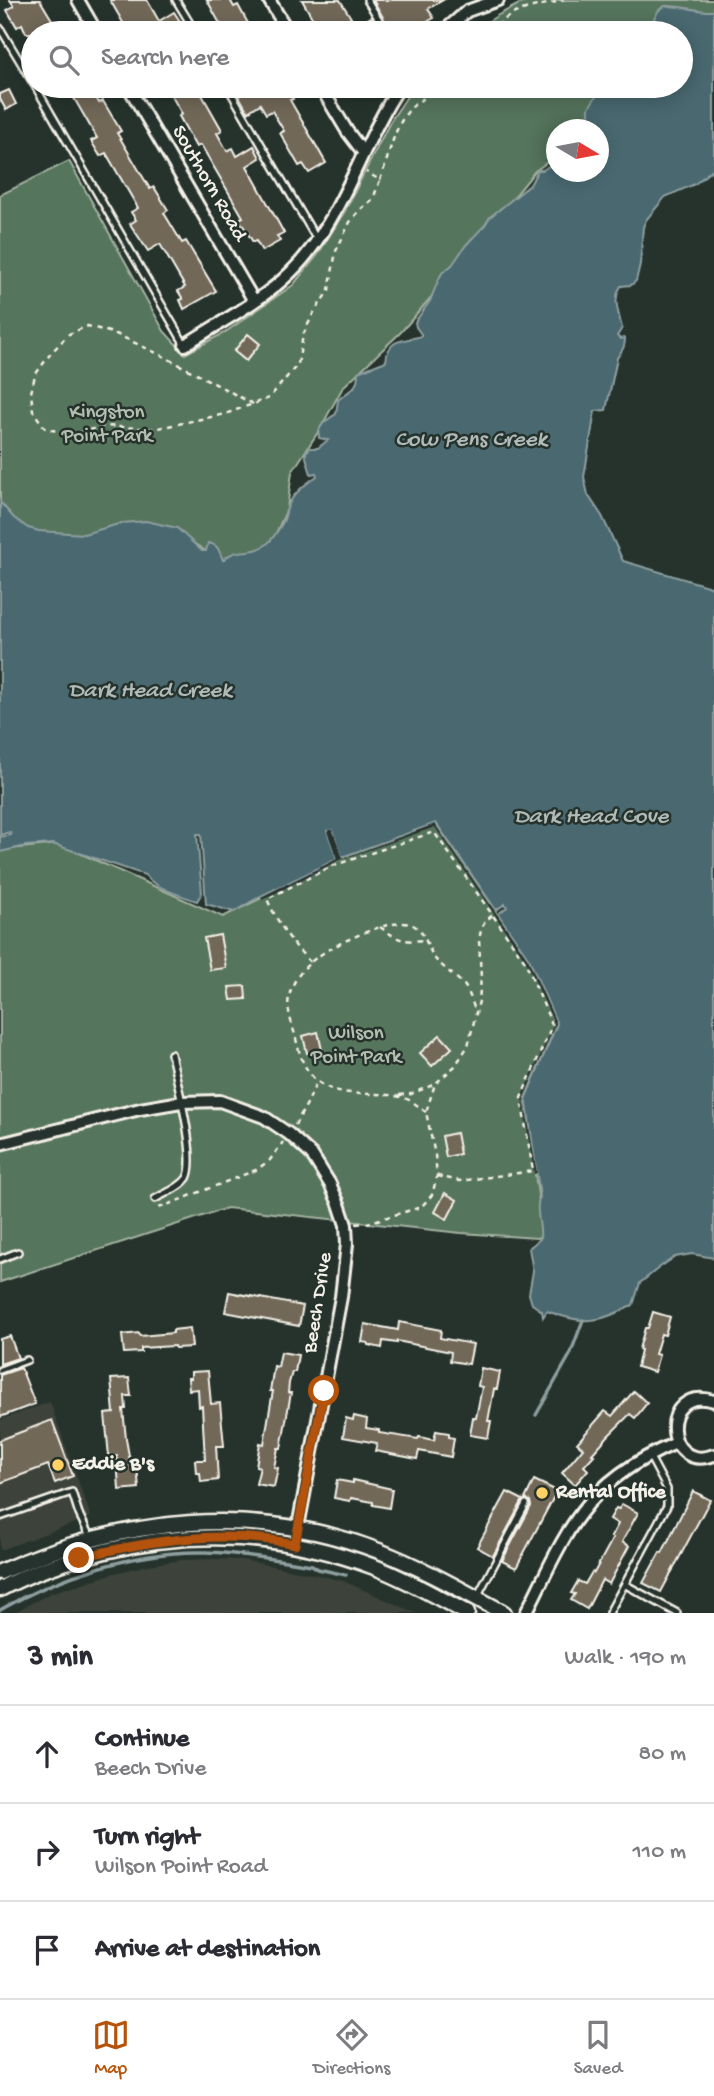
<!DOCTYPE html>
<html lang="en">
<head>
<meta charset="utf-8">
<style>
	:root { --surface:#fff; --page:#f7f7f7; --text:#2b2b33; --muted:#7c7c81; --line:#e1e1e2; --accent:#b45309 }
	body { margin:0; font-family:"Gochi Hand",sans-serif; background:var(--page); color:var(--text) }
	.compass { position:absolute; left:546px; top:119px; width:63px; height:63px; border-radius:50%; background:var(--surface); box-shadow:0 4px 18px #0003; rotate:100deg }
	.stop { position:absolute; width:21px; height:21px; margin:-16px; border:5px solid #b45309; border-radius:50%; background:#fff }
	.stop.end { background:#b45309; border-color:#fff; box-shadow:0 2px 7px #0008 }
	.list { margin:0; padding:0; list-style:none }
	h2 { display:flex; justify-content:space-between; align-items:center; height:91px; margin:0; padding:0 28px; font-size:30px }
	h2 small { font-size:23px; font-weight:400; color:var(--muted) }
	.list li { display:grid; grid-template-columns:46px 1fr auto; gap:21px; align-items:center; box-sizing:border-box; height:98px; padding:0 28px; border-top:2px solid var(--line) }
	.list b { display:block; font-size:26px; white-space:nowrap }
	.list p { margin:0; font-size:23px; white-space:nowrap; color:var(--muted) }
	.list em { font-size:23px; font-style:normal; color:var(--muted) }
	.icon { flex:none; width:38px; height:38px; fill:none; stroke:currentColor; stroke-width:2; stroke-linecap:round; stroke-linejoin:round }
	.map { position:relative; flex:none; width:714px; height:1613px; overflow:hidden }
	.search { position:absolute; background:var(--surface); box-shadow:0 4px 18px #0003; left:21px; right:21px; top:21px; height:77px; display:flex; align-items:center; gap:18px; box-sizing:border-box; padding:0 24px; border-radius:38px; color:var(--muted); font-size:26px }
	.sheet { height:385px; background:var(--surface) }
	nav { display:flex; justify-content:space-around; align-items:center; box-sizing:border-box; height:98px; border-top:2px solid var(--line); background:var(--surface); font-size:19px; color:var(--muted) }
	nav a { display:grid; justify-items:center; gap:4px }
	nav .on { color:var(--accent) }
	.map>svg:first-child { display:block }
	.built { fill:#3c433a }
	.green { fill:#56745d; stroke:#a5b2a2; stroke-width:2 }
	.water { fill:#4a6870; stroke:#8e9fa0; stroke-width:2 }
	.pier { fill:#26332d }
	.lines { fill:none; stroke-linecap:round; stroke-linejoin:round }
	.stream { stroke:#8e9fa0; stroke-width:3.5 }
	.building { fill:#716859; stroke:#f4f1e8; stroke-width:2 }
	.service-casing { stroke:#f4f1e8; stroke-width:10 }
	.minor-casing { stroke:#f4f1e8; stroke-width:16 }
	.tertiary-casing { stroke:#f4f1e8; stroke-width:19 }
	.path { stroke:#f4f1e8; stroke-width:2.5; stroke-dasharray:5 5; stroke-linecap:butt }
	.service { stroke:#26332d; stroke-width:5 }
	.minor { stroke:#26332d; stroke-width:10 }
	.tertiary { stroke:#26332d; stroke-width:14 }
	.route { stroke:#b45309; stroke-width:9 }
	.poi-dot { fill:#ffd166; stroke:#26332d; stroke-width:2.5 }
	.labels { text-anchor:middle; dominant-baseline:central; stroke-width:5; stroke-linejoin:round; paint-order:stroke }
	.street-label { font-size:21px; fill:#f4f1e8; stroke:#26332d }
	.park-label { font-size:21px; fill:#b5bfb0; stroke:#26332d }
	.poi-label { font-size:21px; font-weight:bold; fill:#f4f1e8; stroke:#26332d; text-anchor:start }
	.water-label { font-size:23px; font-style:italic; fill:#b0bab8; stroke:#26332d }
</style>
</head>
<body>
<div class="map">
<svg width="714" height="1613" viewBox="0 0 714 1613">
	<rect width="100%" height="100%" fill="#26332d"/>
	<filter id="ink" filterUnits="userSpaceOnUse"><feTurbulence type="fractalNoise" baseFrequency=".0143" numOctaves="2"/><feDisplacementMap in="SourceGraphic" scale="14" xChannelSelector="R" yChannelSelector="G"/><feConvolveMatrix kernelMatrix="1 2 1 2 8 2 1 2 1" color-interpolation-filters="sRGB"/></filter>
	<g filter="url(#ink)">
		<g class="built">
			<polygon points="50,1402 91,1517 0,1550 0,1420"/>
			<polygon points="215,1559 242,1560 313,1574 343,1581 416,1613 13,1613 51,1593 115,1573 148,1565 182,1560"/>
		</g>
		<g class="green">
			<polygon points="527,0 714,0 714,19 685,16 641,30 640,33 470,33 500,14"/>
			<polygon points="414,86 613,86 591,129 556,130 556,156 535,171 466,257 401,332 343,387 320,429 292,472 287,509 273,540 258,554 240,560 218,559 170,528 87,537 17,533 0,523 0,195 69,161 164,331 185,354 224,333 293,285 317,256 345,211 390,122"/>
			<polygon points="436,825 528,959 555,1026 524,1098 544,1236 537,1238 461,1233 227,1208 0,1282 0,850 59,844 223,917 347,856"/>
		</g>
		<path class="water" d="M 665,6 C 682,5 697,12 714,11 L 714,168 L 695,184 L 665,197 L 646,220 L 643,227 L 640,264 L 636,281 L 631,285 L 621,286 C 612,300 619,313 622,328 L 617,336 L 620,339 L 625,338 C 625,348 622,350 617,358 L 606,410 L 595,411 L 584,477 L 588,495 L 602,516 L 623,561 L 714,588 L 714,1258 L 692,1254 L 675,1257 L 660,1267 L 640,1283 L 633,1305 C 599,1323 583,1325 547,1311 L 543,1317 L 542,1311 L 532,1304 L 529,1294 L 533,1271 L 529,1248 L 540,1239 C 542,1226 534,1208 540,1197 L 526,1097 L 557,1024 L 529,959 L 498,914 L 507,907 L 505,904 L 496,910 L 436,823 L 342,857 L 332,830 L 327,831 L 337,859 L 259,897 L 234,912 L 206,904 L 201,834 L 197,834 L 202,893 L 197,901 C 183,896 154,888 145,875 L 53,844 L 26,846 L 0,852 L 0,837 L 11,835 L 10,832 L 0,835 L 0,502 L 14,518 L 28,528 L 39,531 L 84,534 L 122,523 L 146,521 L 177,528 L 202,551 L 206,551 L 208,543 C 219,545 219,551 223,560 C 238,545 251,557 267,544 C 272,540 279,529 283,522 C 286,516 286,508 290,502 C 296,491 307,483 317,476 L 316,473 L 311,474 L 306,457 L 306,452 L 310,448 L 318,448 L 328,440 L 319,438 C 317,425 327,420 336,414 L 338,400 C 350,389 358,390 358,372 L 386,361 C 388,337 404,342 421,336 L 421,334 L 416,327 L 415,322 L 430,301 L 438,281 L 442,273 L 452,265 L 466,245 L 485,225 L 490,217 L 530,185 L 538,170 L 543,170 L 556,161 L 556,172 L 598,172 L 598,130 L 583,129 L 589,116 L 589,107 L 603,86 L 681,86 L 681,33 L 637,33 L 647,30 L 659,10 Z"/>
		<polygon class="pier" points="435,824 528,959 556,1023 524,1098 537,1173 534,1174 522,1096 554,1024 526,961 435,827 340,860 262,900 261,897 337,859 327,831 332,829 343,858"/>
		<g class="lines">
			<g class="stream">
				<polyline points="536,1415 570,1355 583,1320"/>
				<path d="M 0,1610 C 58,1576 138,1550 205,1552 C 243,1553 276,1560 312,1565 L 318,1569 L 346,1575"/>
			</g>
		</g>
		<g class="building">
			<polygon points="10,0 40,0 60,33 26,33 22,24 17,27 7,10 14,6"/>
			<polygon points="110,0 147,0 159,21 174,12 183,26 170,33 129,33"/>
			<polygon points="207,0 230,0 234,7 238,5 250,27 247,29 249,33 225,33"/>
			<polygon points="302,0 340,0 356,26 371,17 381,33 327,33 318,19 314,21"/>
			<polygon points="373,0 443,0 428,9 434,18 407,33 392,33"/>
			<polygon points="67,86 90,86 99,103 103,101 121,131 117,133 150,189 154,187 168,210 164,213 182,243 186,241 216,291 184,309 180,300 183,299 178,291 185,287 160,244 148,251 130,224 136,220 131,212 138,208 106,153 100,156 91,141 97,138"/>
			<polygon points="166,86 197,86 222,130 217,133 227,151 233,148 237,156 254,146 260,158 247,166 284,233 277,236 280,241 262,251 256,241 253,242 239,219 243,217 201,145 196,147 179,116 182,114"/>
			<polygon points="242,86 286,86 293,99 290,100 326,163 309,173 303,164 299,166 280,133 284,131 272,111 266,114 260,104 248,112 235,89"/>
			<polygon points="9,90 16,104 6,110 0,99 0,94"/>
			<polygon points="248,334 260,344 246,361 234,351"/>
			<polygon points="220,935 226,968 210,970 204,938"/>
			<polygon points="245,986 246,999 231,1000 229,987"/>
			<polygon points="318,1032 322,1050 307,1053 303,1036"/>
			<polygon points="440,1035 452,1048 432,1066 420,1053"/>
			<polygon points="456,1133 460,1154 446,1157 442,1136"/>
			<polygon points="445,1193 457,1200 447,1219 435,1212"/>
			<polygon points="229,1292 303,1306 299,1326 225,1312"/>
			<polygon points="653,1312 670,1317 665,1335 661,1334 655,1354 659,1355 654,1372 637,1367 641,1350 639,1349 645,1328 648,1328"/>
			<polygon points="399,1322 441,1330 440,1338 473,1344 469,1364 450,1361 451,1352 397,1341 397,1343 383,1341 382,1348 368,1345 368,1343 362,1342 365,1324 398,1330"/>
			<polygon points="190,1328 192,1347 175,1348 174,1346 141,1348 141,1352 124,1353 122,1335 139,1333 140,1336 173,1333 173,1330"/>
			<polygon points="10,1336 18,1358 0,1364 0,1339"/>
			<polygon points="281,1352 298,1355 295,1372 292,1372 289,1383 288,1393 291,1393 281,1448 278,1448 274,1467 278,1468 274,1487 256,1484 260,1467 256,1466 260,1443 264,1444 270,1408 273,1391 270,1391 274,1366 278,1367"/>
			<polygon points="21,1368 35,1404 0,1417 0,1375"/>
			<polygon points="481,1368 500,1372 497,1389 494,1389 488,1421 491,1421 488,1438 470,1435 473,1417 476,1418 482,1387 478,1386"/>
			<polygon points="208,1371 211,1404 220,1403 224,1446 216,1446 218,1480 201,1482 200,1473 196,1473 195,1460 205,1460 202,1406 199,1407 198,1389 189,1390 188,1378 191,1378 191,1372"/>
			<polygon points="129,1378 131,1396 125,1396 126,1409 123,1409 126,1439 131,1467 137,1467 139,1488 119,1490 117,1456 109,1457 105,1414 114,1413 111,1379"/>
			<polygon points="634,1391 647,1403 635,1418 630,1414 608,1436 592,1454 594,1455 584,1466 588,1470 575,1485 562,1473 583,1448 577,1443 605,1411 612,1416"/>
			<polygon points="354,1416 367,1419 366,1428 379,1430 379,1433 418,1439 419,1437 434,1440 436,1431 449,1433 449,1437 454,1438 451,1457 419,1451 417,1459 375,1451 377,1443 343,1437 346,1418 353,1420"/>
			<polygon points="52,1420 73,1476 55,1483 48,1465 0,1483 0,1440"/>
			<polygon points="337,1480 353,1483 353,1480 392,1489 389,1508 373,1505 373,1502 351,1498 350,1501 334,1498"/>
			<polygon points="534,1480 557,1491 516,1568 502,1561 531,1506 530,1501 525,1499"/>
			<polygon points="693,1491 710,1500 661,1592 643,1583 660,1552 662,1553"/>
			<polygon points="507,1492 523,1500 493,1556 477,1547"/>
			<polygon points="622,1504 638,1513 622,1542 629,1546 609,1584 602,1580 587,1609 571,1600 575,1594 571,1593 578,1581 585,1584 592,1572 594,1573 613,1538 611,1537 618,1524 610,1519 616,1508 619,1509"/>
		</g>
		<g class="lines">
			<defs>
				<g id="service">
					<polyline points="176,0 196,33"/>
					<polyline points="367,0 387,33"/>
					<polyline points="0,28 33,83"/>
					<polyline points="35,86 185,345"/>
					<polyline points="227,86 317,240"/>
					<path d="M 155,1199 C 165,1193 180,1188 187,1178 C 198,1158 176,1078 171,1054"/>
					<polyline points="0,1259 18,1252"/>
					<polyline points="0,1370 27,1360"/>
					<polyline points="0,1517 72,1492 79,1514 91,1539"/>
					<polyline points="626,1585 677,1613"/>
					<polyline points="477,1597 526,1504"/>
					<polyline points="609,1613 667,1506 667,1489 650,1457"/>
				</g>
				<g id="minor">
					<polyline points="78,0 97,33"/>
					<polyline points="269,0 289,33"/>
					<polyline points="442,33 467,11 498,0"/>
					<polyline points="128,86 254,301"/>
					<polyline points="320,86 347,131 363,152"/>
					<path d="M 185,345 C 220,322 261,302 291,272 C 343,221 360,145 400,86"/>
					<polyline points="0,1144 140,1109 181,1102 220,1101 264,1117 289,1134 312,1155 330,1184 339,1204 346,1225 347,1244 341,1297 295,1543"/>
					<path d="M 714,1401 C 658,1384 663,1474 714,1455"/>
					<path d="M 526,1613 C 542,1582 560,1540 581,1513 C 605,1480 640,1458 676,1443"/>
				</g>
				<g id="tertiary">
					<path d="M 0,1572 C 121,1518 254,1503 379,1551 C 423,1568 463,1591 504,1613"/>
					<path d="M 0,1589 C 32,1571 70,1560 105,1551 C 197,1528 288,1534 377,1568 C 408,1580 437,1597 467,1613"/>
				</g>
			</defs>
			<use href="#service" class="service-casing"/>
			<use href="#minor" class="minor-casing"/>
			<use href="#tertiary" class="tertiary-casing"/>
			<g class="path">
				<path d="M 490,33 C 515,5 531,9 564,0"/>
				<path d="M 380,180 C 390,155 393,125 413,106 C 422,98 436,92 446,86"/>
				<polyline points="253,404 165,357 116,334 88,326 69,334 51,353 35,375 31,393 33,411 45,428 71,435 103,426 154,429 225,414 253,404 269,398 298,364 303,335 313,314 329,290 336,251 350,222 360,210 373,199 380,180 366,172"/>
				<path d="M 380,927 C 398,940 403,942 425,940"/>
				<path d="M 310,962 C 291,943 278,923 267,899 L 332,866 L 434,832 L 525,961 L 552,1025 L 521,1098 L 533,1171 L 460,1181 L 437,1176"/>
				<polyline points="399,1095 411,1094 435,1084"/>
				<path d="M 426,1112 C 419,1107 412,1100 404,1098 C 375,1089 343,1101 317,1081 C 303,1069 300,1055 296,1039 C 293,1026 286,1010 289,997 C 291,984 301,970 311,962 C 327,947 393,915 413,925 C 426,932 427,949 436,960 C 445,969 455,976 464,985 C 470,993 473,1005 476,1014"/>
				<polyline points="295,1125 308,1102 317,1081"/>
				<polyline points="159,1208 256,1170 270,1160 283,1142"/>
				<polyline points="356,1224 367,1223 421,1207 432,1195 437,1176 435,1155 426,1112 435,1084 455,1066 468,1046 479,1001 481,978 479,940 481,930 485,921 493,915"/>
			</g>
			<use href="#service" class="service"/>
			<use href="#minor" class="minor"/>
			<use href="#tertiary" class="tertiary"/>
		</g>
	</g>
	<g class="lines" filter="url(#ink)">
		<path class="route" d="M 79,1558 C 150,1540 222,1529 295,1544 L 324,1391"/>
	</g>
	<g class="poi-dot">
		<circle cx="58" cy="1465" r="7"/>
		<circle cx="542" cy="1493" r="7"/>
	</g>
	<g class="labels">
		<g class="street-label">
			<text transform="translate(208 184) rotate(60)">Southorn Road</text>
			<text transform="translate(319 1303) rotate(-81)">Beech Drive</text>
		</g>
		<g class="park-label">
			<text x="107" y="413">Kingston<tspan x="107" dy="24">Point Park</tspan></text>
			<text x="356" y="1034">Wilson<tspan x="356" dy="24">Point Park</tspan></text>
		</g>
		<g class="poi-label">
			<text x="72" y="1465">Eddie B's</text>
			<text x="556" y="1493">Rental Office</text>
		</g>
		<g class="water-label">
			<text x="471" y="440">Cow Pens Creek</text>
			<text x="150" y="691">Dark Head Creek</text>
			<text x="591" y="817">Dark Head Cove</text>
		</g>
	</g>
</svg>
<svg class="compass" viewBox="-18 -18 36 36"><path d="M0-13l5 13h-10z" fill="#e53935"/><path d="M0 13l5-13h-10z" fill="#7c7c81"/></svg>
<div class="stop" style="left:324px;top:1391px"></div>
<div class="stop end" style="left:79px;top:1558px"></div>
<div class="search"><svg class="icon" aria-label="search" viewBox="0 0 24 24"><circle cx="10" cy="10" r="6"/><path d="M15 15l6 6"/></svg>Search here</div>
</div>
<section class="sheet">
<h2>3 min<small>Walk · 190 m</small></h2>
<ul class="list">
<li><svg class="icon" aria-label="ahead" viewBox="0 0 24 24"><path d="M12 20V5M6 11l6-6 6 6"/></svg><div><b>Continue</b><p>Beech Drive</p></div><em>80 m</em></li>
<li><svg class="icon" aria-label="right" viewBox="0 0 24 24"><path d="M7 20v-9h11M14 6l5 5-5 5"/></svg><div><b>Turn right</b><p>Wilson Point Road</p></div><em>110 m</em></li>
<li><svg class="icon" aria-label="arrive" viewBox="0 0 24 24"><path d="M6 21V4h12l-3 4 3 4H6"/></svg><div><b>Arrive at destination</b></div></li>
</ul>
</section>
<nav>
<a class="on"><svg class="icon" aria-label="map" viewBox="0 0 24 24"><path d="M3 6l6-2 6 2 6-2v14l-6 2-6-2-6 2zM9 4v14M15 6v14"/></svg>Map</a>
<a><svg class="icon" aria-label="directions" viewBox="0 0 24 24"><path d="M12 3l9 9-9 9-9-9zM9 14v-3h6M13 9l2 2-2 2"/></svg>Directions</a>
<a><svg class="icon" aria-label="saved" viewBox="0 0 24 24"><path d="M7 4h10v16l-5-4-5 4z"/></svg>Saved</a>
</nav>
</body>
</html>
